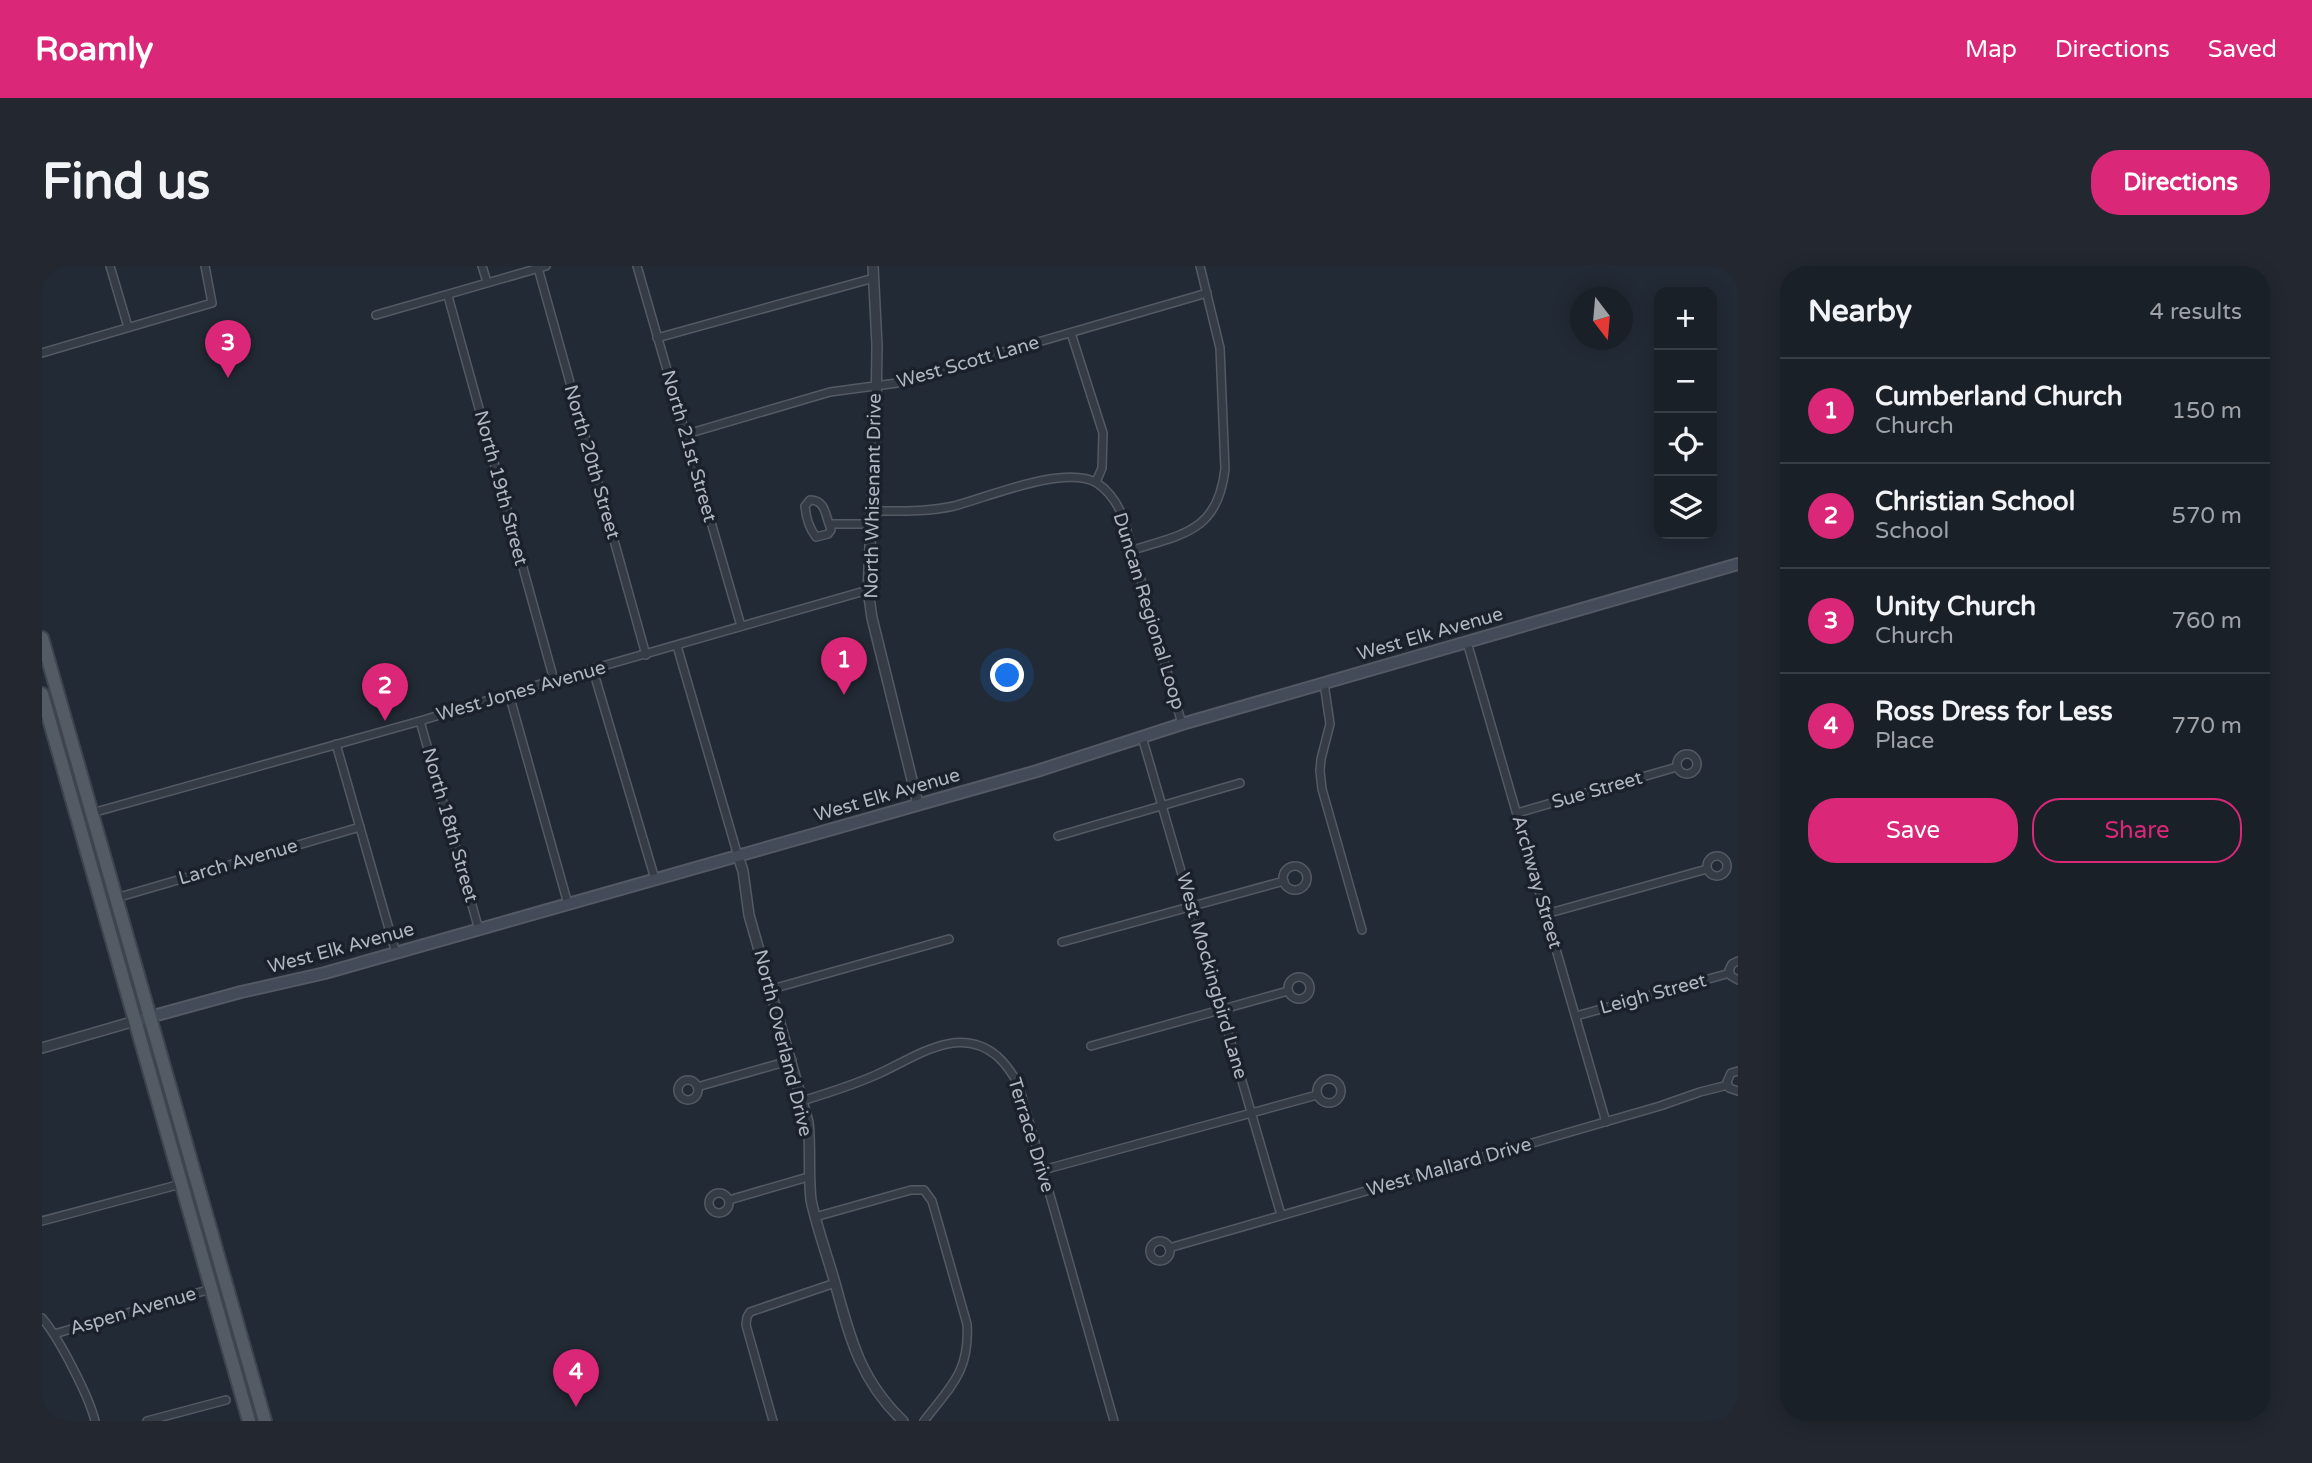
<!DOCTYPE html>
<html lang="en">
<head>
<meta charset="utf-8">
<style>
	:root { --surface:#1a2028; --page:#232830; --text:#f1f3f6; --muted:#9fa3a8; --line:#383e45; --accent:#db2777 }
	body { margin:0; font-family:"Varela Round",sans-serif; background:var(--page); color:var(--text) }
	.controls { position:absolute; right:21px; top:21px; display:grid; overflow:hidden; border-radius:14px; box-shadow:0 4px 18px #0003 }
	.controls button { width:63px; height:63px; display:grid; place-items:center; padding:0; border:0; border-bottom:2px solid var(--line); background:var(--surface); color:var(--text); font:35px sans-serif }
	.compass { position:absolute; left:1528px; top:21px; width:63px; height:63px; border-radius:50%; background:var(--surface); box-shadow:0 4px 18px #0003; rotate:164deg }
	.you { position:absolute; left:966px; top:410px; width:24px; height:24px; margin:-18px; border:5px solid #fff; border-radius:50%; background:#1a73e8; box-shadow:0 0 0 10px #1a73e833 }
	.badge { display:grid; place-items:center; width:46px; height:46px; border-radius:50%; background:var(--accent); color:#fff; font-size:23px; font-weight:700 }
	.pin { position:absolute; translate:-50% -58px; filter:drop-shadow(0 2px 4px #0008) }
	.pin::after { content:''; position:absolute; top:37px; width:24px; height:21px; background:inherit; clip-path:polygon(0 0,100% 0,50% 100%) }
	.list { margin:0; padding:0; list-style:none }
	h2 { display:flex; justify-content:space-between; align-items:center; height:91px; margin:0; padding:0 28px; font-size:30px }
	h2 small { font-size:23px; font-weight:400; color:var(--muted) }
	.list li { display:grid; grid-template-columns:46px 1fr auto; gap:21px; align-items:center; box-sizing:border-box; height:105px; padding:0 28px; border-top:2px solid var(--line) }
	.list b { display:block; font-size:26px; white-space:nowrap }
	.list p { margin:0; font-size:23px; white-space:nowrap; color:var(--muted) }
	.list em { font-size:23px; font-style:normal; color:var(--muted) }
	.actions { display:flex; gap:14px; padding:21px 28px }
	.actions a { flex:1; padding:16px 0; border:2px solid var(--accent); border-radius:28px; text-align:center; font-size:24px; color:var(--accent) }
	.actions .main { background:var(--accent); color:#fff }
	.icon { flex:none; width:38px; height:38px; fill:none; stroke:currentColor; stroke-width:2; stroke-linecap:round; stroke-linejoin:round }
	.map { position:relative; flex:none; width:1696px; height:1155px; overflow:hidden; border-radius:28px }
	header { display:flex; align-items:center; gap:42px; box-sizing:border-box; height:98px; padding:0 35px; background:var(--accent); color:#fff }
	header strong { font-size:33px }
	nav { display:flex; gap:38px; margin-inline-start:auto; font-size:24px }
	.intro { display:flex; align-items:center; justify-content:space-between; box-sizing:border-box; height:168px; padding:0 42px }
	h1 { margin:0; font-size:49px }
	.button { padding:18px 32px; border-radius:28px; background:var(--accent); color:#fff; font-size:24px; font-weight:700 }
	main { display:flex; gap:42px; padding:0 42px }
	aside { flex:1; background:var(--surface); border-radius:28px; box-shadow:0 4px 18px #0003 }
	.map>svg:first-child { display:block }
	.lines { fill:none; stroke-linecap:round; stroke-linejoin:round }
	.minor-casing { stroke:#535a63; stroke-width:10 }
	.tertiary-casing { stroke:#535a63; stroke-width:12 }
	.secondary-casing { stroke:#535a63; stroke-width:14 }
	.primary-casing { stroke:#3f454f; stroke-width:16 }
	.minor { stroke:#353c45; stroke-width:7 }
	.tertiary { stroke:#353c45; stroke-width:9 }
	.secondary { stroke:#444b58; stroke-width:10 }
	.primary { stroke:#535b65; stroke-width:12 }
	.labels { text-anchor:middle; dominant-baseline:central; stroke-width:7; stroke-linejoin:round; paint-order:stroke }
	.street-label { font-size:19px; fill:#b0b7c2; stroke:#1b212a }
</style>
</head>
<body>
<header>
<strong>Roamly</strong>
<nav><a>Map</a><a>Directions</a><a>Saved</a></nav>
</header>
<div class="intro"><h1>Find us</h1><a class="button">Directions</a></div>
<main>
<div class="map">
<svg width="1696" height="1155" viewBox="0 0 1696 1155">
	<rect width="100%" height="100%" fill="#222a35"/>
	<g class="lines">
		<defs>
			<g id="minor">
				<polyline points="68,0 86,61"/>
				<polyline points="440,0 445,16"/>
				<polyline points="595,0 699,360"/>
				<polyline points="496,2 604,389"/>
				<polyline points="406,30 512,414"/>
				<polyline points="334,49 504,0"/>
				<polyline points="1029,67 1061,167 1060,202 1054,216"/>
				<polyline points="615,72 832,12"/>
				<polyline points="0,87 170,37 163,0"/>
				<polyline points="645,168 788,126 855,117 1165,27"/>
				<path d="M 831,245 C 858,245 885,246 912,240 C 947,231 1023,198 1055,217 C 1067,225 1076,239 1081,251 L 1140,458"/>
				<path d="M 787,258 L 789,264 L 786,268 L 774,271 C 767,262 764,252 763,240 L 768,234 C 782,234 783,246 787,258 L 830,258"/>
				<path d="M 1091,284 C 1142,268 1176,265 1183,203 L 1178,82 L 1158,0"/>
				<polyline points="1425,376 1564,856"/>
				<polyline points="635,380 696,590"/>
				<polyline points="551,404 613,613"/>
				<polyline points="1282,417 1288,458 1279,493 1278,505 1280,523 1320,664"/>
				<polyline points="467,428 526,638"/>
				<polyline points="378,455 437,664"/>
				<polyline points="1100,471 1239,949"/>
				<polyline points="294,478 354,687"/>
				<circle cx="1645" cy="498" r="10"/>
				<polyline points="50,547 378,455 512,414 826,324"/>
				<polyline points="1475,547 1635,501"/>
				<polyline points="1016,570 1198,517"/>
				<circle cx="1675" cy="600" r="10"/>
				<circle cx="1253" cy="612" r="12"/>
				<polyline points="74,632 318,561"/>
				<polyline points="1504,648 1665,603"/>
				<polyline points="1020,676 1242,615"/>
				<polyline points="1696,695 1690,698 1687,704 1689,710 1696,714"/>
				<circle cx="1257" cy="722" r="11"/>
				<polyline points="730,723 907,673"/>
				<polyline points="1534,750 1688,707"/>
				<polyline points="1049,780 1246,725"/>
				<polyline points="1696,805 1689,807 1685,816 1687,822 1696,825"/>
				<circle cx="1287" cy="825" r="12"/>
				<circle cx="646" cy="824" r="10"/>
				<polyline points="655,821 750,794"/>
				<path d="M 760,835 C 786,827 812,819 836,808 C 874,791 916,758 955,790 C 965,799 971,808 977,820 L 1072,1155"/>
				<polyline points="1001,904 1275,829"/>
				<circle cx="677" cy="937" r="10"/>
				<polyline points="687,934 766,911"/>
				<path d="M 773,951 L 869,924 L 882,924 L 890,935 L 925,1058 C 928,1105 909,1120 882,1155"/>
				<polyline points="0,955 139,918"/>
				<circle cx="1118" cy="985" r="10"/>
				<polyline points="1127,982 1618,840 1658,826 1686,819"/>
				<path d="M 0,1052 C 17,1072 47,1130 53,1155"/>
				<polyline points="12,1068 169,1023"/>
				<polyline points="105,1155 184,1134"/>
				<polyline points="731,1155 704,1059 705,1051 708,1046 793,1017"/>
			</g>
			<g id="tertiary">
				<polyline points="831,0 835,79 834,151 826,324 830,352 876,538"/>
				<path d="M 696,590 L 701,605 L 707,649 L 766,856 C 769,882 766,908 769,934 C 775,962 785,989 793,1017 C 808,1072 818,1114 861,1155"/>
				<polyline points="0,782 93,755"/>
			</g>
			<polyline id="secondary" points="93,755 199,726 283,707 995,505 1140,458 1696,298"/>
			<g id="primary">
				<polyline points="0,372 223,1155"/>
				<polyline points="0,428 207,1155"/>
			</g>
		</defs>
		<use href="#minor" class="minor-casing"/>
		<use href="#tertiary" class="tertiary-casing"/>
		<use href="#secondary" class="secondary-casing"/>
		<use href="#primary" class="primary-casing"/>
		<use href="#minor" class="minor"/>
		<use href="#tertiary" class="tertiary"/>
		<use href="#secondary" class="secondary"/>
		<use href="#primary" class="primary"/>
	</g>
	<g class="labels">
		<g class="street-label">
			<text transform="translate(926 96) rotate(-16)">West Scott Lane</text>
			<text transform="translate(647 180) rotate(74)">North 21st Street</text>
			<text transform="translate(550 196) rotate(74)">North 20th Street</text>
			<text transform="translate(459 222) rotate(75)">North 19th Street</text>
			<text transform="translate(831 230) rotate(-89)">North Whisenant Drive</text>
			<text transform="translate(1107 345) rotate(73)">Duncan Regional Loop</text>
			<text transform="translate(1388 368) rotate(-16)">West Elk Avenue</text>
			<text transform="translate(479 425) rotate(-16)">West Jones Avenue</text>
			<text transform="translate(1555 524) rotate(-16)">Sue Street</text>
			<text transform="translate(845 529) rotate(-16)">West Elk Avenue</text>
			<text transform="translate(408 559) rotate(74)">North 18th Street</text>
			<text transform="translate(196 596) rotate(-16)">Larch Avenue</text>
			<text transform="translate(1495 616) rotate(74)">Archway Street</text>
			<text transform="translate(299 682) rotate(-15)">West Elk Avenue</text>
			<text transform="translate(1170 710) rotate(74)">West Mockingbird Lane</text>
			<text transform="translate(1611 728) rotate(-15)">Leigh Street</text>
			<text transform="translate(741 777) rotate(76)">North Overland Drive</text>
			<text transform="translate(989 869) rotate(73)">Terrace Drive</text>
			<text transform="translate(1407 901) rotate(-16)">West Mallard Drive</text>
			<text transform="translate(91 1045) rotate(-16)">Aspen Avenue</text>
		</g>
	</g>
</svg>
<div class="controls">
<button>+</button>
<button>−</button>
<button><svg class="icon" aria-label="locate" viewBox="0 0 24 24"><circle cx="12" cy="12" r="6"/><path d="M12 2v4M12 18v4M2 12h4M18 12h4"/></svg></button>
<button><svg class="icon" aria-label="layers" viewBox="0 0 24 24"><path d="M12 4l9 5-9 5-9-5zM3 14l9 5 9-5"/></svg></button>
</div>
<svg class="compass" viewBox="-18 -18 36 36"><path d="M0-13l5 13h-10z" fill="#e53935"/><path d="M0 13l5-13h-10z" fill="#9fa3a8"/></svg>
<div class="you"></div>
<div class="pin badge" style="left:802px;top:429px">1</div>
<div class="pin badge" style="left:343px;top:455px">2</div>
<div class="pin badge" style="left:186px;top:112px">3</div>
<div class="pin badge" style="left:534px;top:1141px">4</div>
</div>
<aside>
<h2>Nearby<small>4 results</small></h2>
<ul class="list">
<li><span class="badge">1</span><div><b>Cumberland Church</b><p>Church</p></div><em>150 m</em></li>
<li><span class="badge">2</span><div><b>Christian School</b><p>School</p></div><em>570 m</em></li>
<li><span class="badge">3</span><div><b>Unity Church</b><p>Church</p></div><em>760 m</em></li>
<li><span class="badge">4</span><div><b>Ross Dress for Less</b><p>Place</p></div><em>770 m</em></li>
</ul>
<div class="actions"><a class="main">Save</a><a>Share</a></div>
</aside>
</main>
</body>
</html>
